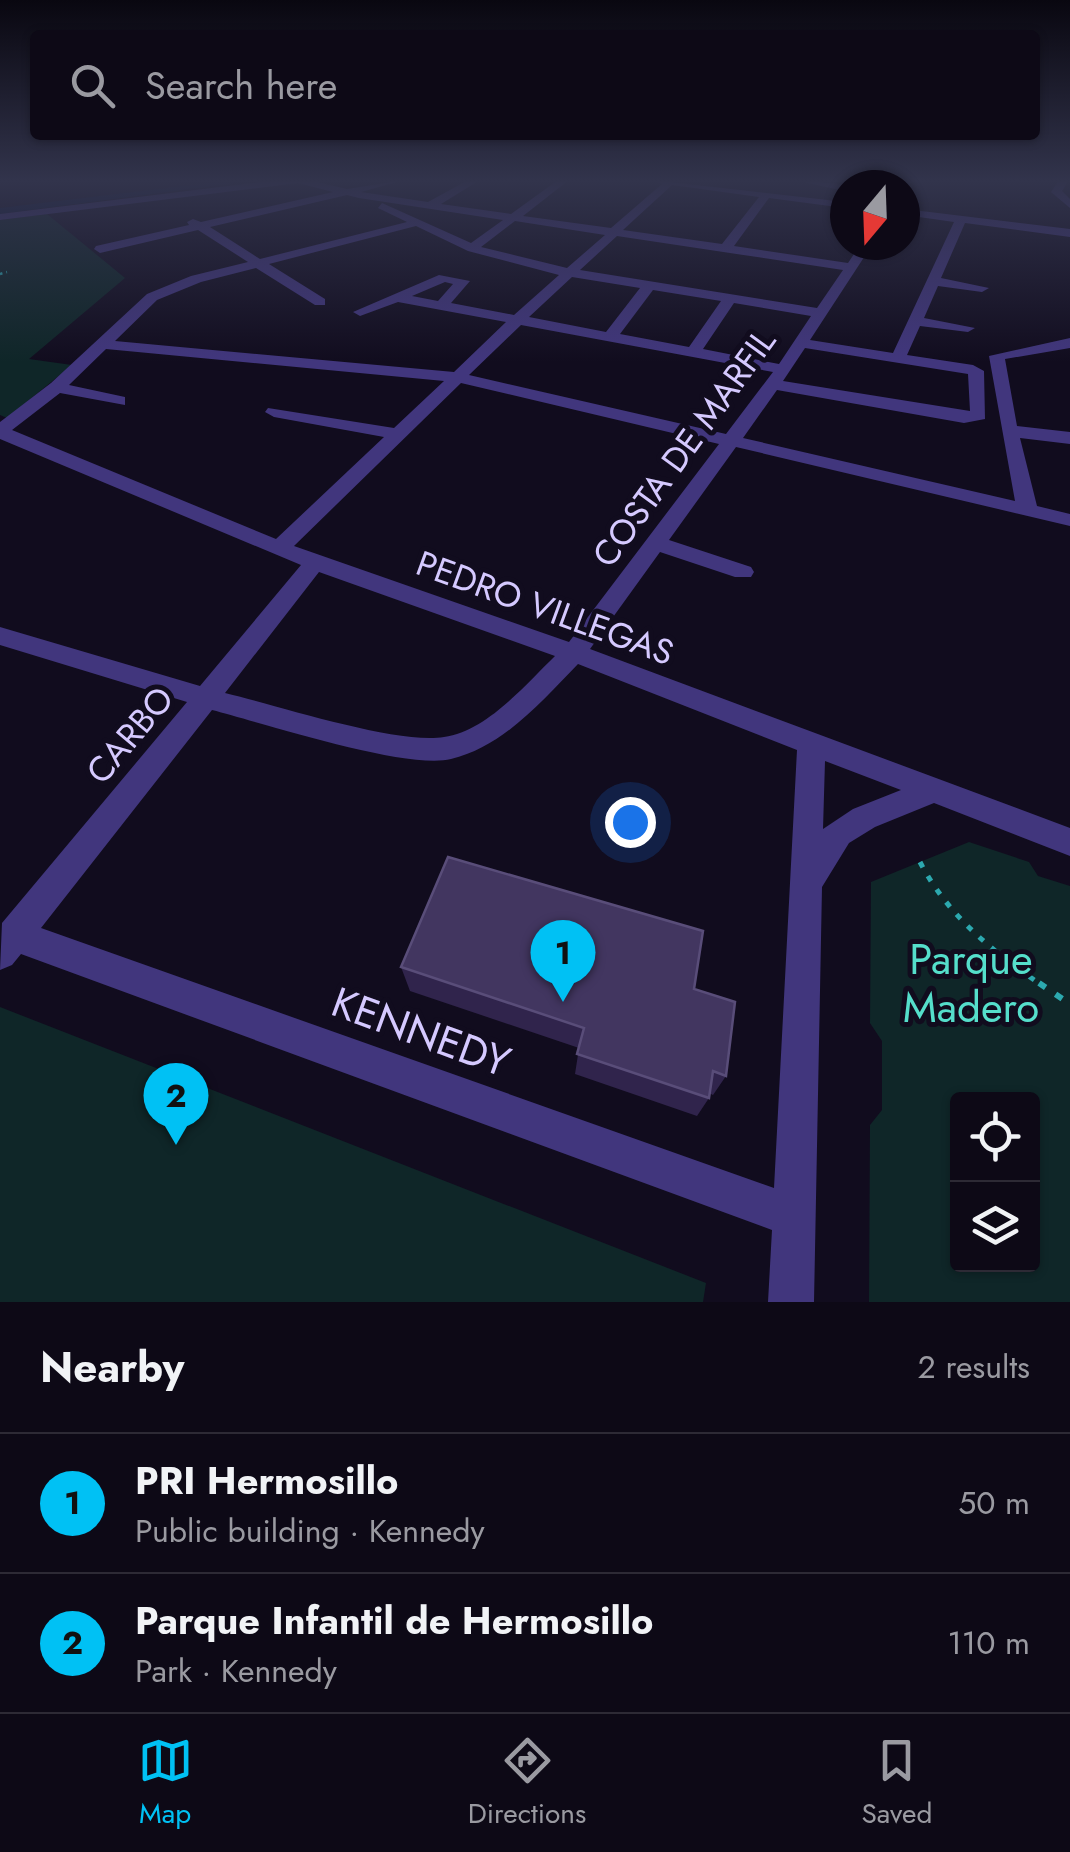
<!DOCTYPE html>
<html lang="en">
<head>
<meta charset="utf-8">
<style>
	:root { --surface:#0d0916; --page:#1b1723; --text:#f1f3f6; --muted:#9a9aa1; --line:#2d2a35; --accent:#00c1f4 }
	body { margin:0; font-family:Jost,sans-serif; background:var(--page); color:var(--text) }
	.controls { position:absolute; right:30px; bottom:30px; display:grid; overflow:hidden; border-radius:10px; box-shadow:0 2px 8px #0004 }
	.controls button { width:90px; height:90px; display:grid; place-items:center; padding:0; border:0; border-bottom:2px solid var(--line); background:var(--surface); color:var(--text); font:50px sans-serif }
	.compass { position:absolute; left:830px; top:170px; width:90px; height:90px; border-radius:50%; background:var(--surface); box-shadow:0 2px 8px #0004; rotate:199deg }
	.you { position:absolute; left:630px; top:822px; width:35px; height:35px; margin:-25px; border:8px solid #fff; border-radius:50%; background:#1a73e8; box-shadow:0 0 0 15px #1a73e833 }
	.badge { display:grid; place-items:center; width:65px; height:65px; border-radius:50%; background:var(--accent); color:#111; font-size:32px; font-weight:700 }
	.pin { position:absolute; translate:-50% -82px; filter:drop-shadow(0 2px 5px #0008) }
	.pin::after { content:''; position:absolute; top:52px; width:35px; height:30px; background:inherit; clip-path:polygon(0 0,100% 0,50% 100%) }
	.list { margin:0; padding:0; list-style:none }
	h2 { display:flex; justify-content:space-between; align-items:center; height:130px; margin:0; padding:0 40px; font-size:42px }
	h2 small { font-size:32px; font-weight:400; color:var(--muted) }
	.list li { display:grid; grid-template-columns:65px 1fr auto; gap:30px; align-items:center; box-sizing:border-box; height:140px; padding:0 40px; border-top:2px solid var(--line) }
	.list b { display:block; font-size:38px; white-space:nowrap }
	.list p { margin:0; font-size:32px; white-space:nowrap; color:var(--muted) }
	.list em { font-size:32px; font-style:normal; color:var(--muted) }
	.icon { flex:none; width:55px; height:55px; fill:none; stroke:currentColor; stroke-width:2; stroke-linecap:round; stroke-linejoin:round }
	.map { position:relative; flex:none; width:1070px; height:1302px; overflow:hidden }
	.search { position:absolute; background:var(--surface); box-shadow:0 2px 8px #0004; left:30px; right:30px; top:30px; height:110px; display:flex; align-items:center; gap:25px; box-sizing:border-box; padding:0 35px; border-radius:10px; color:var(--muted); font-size:38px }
	.sheet { height:410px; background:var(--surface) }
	nav { display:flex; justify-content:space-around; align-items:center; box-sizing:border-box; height:140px; border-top:2px solid var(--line); background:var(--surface); font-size:28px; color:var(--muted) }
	nav a { display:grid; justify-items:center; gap:5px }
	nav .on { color:var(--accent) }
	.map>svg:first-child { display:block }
	.green { fill:#0f2628; fill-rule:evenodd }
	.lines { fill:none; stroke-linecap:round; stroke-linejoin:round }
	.canal { fill:#08153a; fill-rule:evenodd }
	.path-far2 { stroke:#2ca9af; stroke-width:2.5; stroke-dasharray:2.5 4; stroke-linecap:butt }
	.path-far1 { stroke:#2ca9af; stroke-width:5; stroke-dasharray:6 10; stroke-linecap:butt }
	.path { stroke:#2ca9af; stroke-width:6; stroke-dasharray:8 12; stroke-linecap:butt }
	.minor { fill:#41367d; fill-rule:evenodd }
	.wall { fill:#30244c }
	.building { fill:#423660; stroke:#594d79; stroke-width:2.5 }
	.labels { text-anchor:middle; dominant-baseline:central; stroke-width:10; stroke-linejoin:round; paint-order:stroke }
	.street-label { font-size:35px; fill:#d5c9ff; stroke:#110c1e }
	.near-park-label { font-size:42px; fill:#55decb; stroke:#110c1e }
	.near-street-label { font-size:42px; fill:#d5c9ff; stroke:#110c1e }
</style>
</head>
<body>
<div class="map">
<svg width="1070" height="1302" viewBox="0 0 1070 1302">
	<rect width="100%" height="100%" fill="#110c1e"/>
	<g class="green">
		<polygon points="47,214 125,278 29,359 72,365 7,418 0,415 0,220"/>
		<path d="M 969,842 L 1029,862 L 1038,876 L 1070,886 L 1070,1302 L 869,1302 L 870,1125 L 882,1110 L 882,1041 L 870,1023 L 871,882 ZM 958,1100 L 1032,1100 L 1032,1264 L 958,1264 Z"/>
		<polygon points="0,1007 706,1283 703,1302 0,1302"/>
	</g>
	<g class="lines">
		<polygon class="canal" points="233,180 258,180 0,214 0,208"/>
		<polyline class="path-far2" points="0,274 7,272"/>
		<path class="path-far1" d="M 920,862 C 948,916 993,952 1043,986"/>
		<polyline class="path" points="1039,983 1070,1004"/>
		<g class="minor">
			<path d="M 277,180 L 309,180 L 347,189 L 404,180 L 361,192 L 428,202 L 468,180 L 480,180 L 441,204 L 511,214 L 558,180 L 569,180 L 523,216 L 611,228 L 662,184 L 652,180 L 845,202 L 845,208 L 769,198 L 734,246 L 848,263 L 860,245 L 872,245 L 810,340 L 893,353 L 954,222 L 905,215 L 905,209 L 1070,229 L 1070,237 L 965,223 L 941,278 L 989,288 L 982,292 L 938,286 L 924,318 L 975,328 L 968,332 L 920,326 L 907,355 L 973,365 L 984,371 L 985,419 L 964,423 L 777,390 L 743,438 L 1015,501 L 989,356 L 1070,338 L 1070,348 L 1005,359 L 1017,426 L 1070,432 L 1070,444 L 1020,438 L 1037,506 L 1070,514 L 1070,526 L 736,447 L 669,540 L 751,567 L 754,572 L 751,577 L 735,577 L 660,552 L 590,649 L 1070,828 L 1070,856 L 934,803 L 875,827 L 849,843 L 822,887 L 814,1302 L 768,1302 L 772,1230 L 21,954 L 12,965 L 0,970 L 2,923 L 187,702 L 0,645 L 0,627 L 200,686 L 301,565 L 0,439 L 0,422 L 51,383 L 147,294 L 191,276 L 248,262 L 198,230 L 100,253 L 94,249 L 96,246 L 189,225 L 187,222 L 193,219 L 201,222 L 333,192 L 298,183 L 0,220 L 0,214 ZM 672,185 L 759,197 L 722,244 L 623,230 ZM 347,195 L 359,198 L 503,220 L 471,243 L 382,203 L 378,208 L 407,222 L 260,259 L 210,227 ZM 515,221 L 605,235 L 567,268 L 481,247 ZM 416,226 L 468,251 L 559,275 L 514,315 L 451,303 L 470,281 L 439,275 L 353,312 L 360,316 L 398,302 L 506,322 L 454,372 L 115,341 L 157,300 L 201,282 L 256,268 L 315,305 L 325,305 L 325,299 L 269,264 ZM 617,236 L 843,270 L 817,308 L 580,270 ZM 572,277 L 640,288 L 606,332 L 529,317 ZM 445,282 L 453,284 L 438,301 L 412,296 ZM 653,290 L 721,301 L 689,347 L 620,334 ZM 734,303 L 811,316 L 779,364 L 703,349 ZM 521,325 L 773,372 L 726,434 L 469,375 ZM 805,348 L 968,374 L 970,411 L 783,381 ZM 106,349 L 444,381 L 394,428 L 268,408 L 265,412 L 274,417 L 384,437 L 276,539 L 12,430 L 60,393 L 125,405 L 125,397 L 69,385 ZM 461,383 L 719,444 L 569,642 L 294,546 ZM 319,572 L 555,656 C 526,684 487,731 444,737 C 397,745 276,705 225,693 ZM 578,664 L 797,750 L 774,1188 L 41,928 L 212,710 C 263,723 406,770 451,759 C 503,747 542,701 578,664 ZM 825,761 L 901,790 L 853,809 L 823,829 Z"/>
			<polygon points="802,180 846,185 845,191 803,182"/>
			<polygon points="904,180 914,180 905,189 905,185 900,185"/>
			<polygon points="1059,180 1069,180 1062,191 1070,199 1070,208 1051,192"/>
		</g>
	</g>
	<polygon class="wall" points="401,967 694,989 726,1076 713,1095 709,1093 709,1098 697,1116 575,1074 579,1048 410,991"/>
	<polygon class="building" points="448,857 703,931 694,989 735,1002 726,1076 713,1071 709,1098 577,1054 584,1028 401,967"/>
	<linearGradient id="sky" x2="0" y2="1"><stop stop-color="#090710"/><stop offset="0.5" stop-color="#32344c"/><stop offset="1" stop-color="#32344c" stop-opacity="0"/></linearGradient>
	<rect width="1070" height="362" fill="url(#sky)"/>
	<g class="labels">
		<g class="street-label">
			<text transform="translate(684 448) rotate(-54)">COSTA DE MARFIL</text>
			<text transform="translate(545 608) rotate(20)">PEDRO VILLEGAS</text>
			<text transform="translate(130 735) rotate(-50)">CARBO</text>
		</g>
		<g class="near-park-label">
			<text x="971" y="959">Parque<tspan x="971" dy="48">Madero</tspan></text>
		</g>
		<g class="near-street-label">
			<text transform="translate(421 1032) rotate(20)">KENNEDY</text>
		</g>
	</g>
</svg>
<div class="controls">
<button><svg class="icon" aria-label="locate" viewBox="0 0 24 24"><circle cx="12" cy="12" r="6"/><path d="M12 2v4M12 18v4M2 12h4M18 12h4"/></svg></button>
<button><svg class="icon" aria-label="layers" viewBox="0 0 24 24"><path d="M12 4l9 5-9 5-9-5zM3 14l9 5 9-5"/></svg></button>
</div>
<svg class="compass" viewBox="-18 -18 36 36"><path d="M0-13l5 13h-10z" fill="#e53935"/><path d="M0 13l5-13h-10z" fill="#9a9aa1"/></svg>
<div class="you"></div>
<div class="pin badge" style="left:563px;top:1002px">1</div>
<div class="pin badge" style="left:176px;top:1145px">2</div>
<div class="search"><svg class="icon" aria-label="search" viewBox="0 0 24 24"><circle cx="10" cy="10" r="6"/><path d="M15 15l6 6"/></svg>Search here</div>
</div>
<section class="sheet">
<h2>Nearby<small>2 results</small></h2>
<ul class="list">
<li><span class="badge">1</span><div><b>PRI Hermosillo</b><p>Public building · Kennedy</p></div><em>50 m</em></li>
<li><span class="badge">2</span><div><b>Parque Infantil de Hermosillo</b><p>Park · Kennedy</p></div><em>110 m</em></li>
</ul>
</section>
<nav>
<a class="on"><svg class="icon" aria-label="map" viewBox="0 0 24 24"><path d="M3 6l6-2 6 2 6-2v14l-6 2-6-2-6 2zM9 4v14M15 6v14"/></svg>Map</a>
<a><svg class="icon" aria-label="directions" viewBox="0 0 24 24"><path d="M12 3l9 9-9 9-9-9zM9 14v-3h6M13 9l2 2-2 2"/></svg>Directions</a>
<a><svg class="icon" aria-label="saved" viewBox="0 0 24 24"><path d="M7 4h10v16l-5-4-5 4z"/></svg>Saved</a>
</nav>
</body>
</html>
